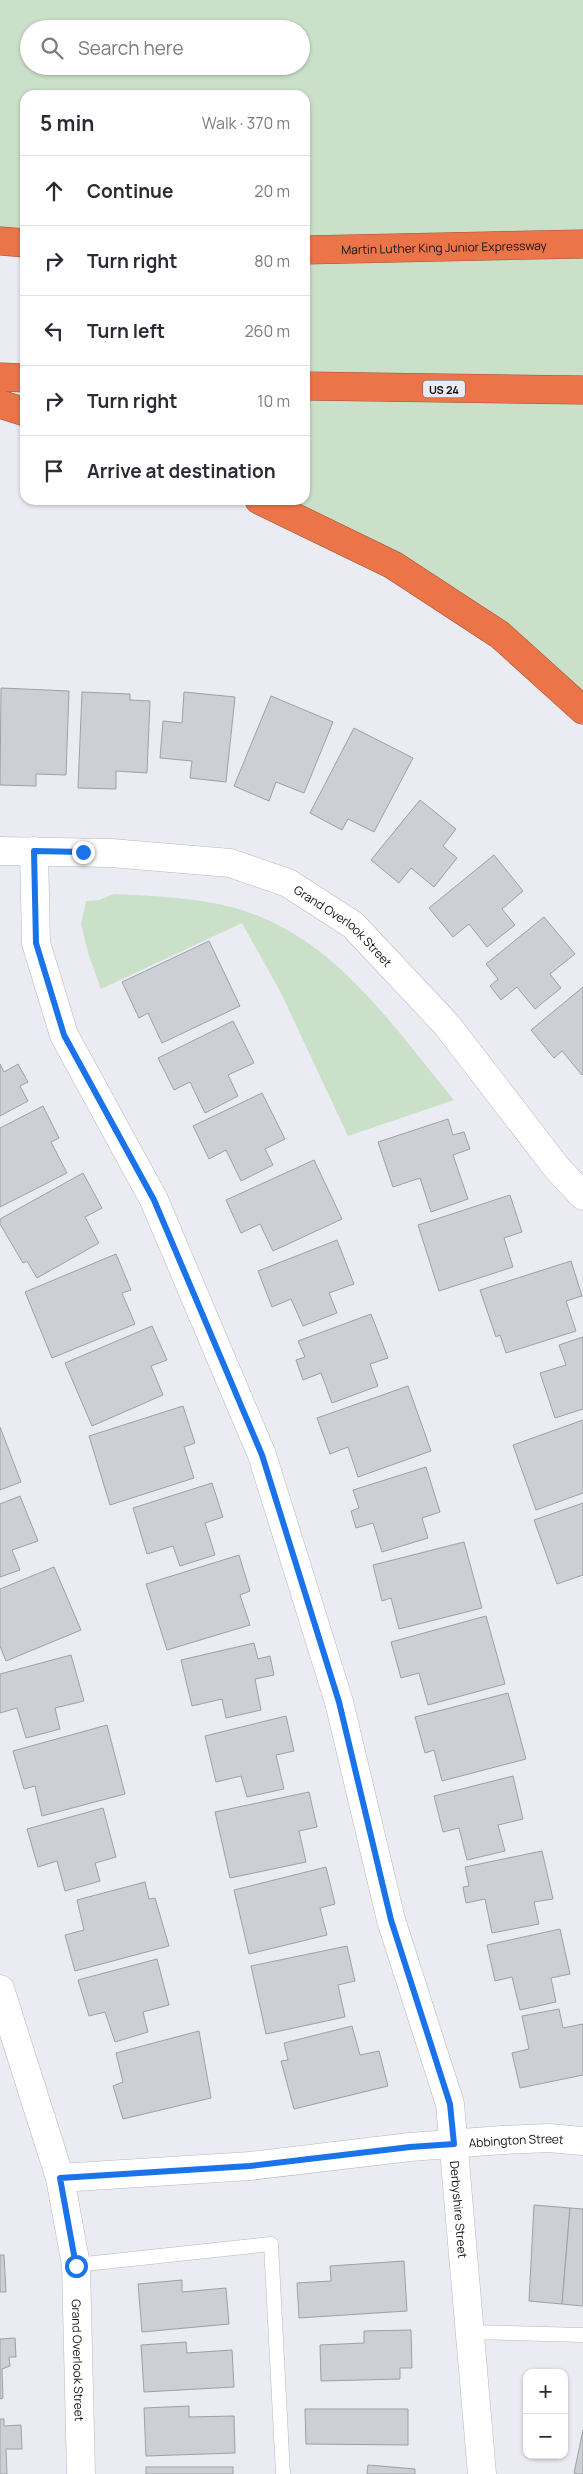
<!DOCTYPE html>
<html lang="en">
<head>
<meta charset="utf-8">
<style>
	:root { --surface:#fff; --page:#f7f7f7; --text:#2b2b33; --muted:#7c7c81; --line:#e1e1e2 }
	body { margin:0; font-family:Manrope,sans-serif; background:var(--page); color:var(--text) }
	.controls { position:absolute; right:15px; bottom:15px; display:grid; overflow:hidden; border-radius:10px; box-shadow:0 1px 4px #0004 }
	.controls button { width:45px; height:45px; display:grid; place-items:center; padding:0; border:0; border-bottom:1px solid var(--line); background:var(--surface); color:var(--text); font:25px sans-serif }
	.stop { position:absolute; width:15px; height:15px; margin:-11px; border:4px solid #1a73e8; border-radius:50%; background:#fff }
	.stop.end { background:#1a73e8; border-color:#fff; box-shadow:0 1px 5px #0008 }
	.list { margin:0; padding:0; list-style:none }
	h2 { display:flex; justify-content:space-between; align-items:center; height:65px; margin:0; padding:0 20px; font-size:21px }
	h2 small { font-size:16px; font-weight:400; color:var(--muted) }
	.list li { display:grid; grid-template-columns:32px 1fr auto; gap:15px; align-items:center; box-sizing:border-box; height:70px; padding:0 20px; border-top:1px solid var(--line) }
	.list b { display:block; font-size:19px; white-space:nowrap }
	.list em { font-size:16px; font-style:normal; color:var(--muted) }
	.icon { flex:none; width:28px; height:28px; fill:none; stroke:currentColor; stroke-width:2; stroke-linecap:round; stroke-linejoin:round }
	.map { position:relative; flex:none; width:583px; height:2474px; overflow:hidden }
	.search { position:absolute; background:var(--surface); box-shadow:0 1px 4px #0004; left:20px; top:20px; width:290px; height:55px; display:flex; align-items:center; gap:12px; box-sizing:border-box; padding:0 18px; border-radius:28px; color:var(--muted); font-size:19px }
	.panel { position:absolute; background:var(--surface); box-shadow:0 1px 4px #0004; left:20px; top:90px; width:290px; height:415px; border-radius:15px }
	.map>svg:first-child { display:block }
	.green { fill:#cbe0c9; fill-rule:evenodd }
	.building { fill:#cdcfd6; stroke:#9fa0a7 }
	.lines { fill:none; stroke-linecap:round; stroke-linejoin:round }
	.service-casing { stroke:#b6b8bf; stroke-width:15 }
	.minor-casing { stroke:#b6b8bf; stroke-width:29 }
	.motorway-casing { stroke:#9e5136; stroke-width:29 }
	.service { stroke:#fff; stroke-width:14 }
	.minor { stroke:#fff; stroke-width:28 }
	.motorway { stroke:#eb7549; stroke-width:28 }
	.route { stroke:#1a73e8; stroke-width:6 }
	.labels { text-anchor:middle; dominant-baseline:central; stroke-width:4.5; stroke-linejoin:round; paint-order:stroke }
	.shield { fill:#ebecf3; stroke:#515156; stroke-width:1 }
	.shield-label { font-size:11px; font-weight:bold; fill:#0f0f12 }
	.street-label { font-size:12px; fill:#0f0f12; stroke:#ebecf3 }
</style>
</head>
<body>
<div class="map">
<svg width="583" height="2474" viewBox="0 0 583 2474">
	<rect width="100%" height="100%" fill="#ebecf3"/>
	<g class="green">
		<path d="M 0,0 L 583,0 L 583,717 L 393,565 L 255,500 L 305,500 L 305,95 L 25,95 L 25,240 L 0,238 ZM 29,29 L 301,29 L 301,66 L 29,66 Z"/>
		<path d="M 114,894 C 154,896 195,897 235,908 C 334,936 391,1024 454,1100 L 348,1136 L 281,993 L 242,923 L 101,989 L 89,956 L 81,924 L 86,901 L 99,900 Z"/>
	</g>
	<g class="building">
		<polygon points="1,688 69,691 66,775 36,774 36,786 0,785"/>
		<polygon points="82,692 130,694 130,700 150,701 147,773 116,771 116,789 78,788"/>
		<polygon points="184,692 235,697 226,782 190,778 192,761 160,758 163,721 182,723"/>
		<polygon points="271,696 333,722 304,793 276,782 269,801 234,786"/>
		<polygon points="354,728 413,758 374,832 348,819 342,830 310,813"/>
		<polygon points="420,800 456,829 443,846 457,858 434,887 411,868 399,883 371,860"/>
		<polygon points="494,855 523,891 502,909 515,925 487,947 469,924 453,937 429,908"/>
		<polygon points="544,917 575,954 550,974 561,988 535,1009 517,987 501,1000 490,986 498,979 486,964"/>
		<polygon points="209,941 240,1006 162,1043 148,1013 139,1018 122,982"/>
		<polygon points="583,987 583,1074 582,1075 562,1051 554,1058 531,1030"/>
		<polygon points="233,1021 254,1063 228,1075 238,1096 205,1113 190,1082 174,1090 158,1058"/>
		<polygon points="0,1064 4,1072 18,1064 28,1082 20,1086 28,1101 0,1116"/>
		<polygon points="262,1093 285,1139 265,1149 273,1165 241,1181 226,1150 209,1159 193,1126"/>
		<polygon points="43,1106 59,1138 51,1142 67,1173 0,1207 0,1128"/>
		<polygon points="448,1119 453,1135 464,1132 470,1149 453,1155 468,1199 431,1212 420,1178 393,1187 378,1142"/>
		<polygon points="314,1160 342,1219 273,1251 260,1224 241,1233 226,1200"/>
		<polygon points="83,1173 102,1208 85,1217 99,1243 37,1278 27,1261 23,1263 0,1224 0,1219"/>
		<polygon points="510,1195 522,1232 504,1238 513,1267 439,1291 418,1225"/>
		<polygon points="337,1240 354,1284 329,1293 337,1313 303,1326 291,1299 272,1307 258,1271"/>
		<polygon points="116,1254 131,1290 122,1293 135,1324 52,1358 25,1292"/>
		<polygon points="571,1261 582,1296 566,1301 576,1331 506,1353 500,1335 496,1337 480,1290"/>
		<polygon points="371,1314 388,1358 370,1364 378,1386 332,1403 321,1373 303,1380 296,1360 305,1357 298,1341"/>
		<polygon points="152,1326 167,1360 151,1366 163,1395 92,1426 65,1363"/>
		<polygon points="583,1337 583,1409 555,1418 540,1373 566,1365 559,1345"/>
		<polygon points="408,1386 431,1451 358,1477 348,1447 330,1454 317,1418"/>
		<polygon points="183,1406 195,1443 184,1447 194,1478 110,1505 89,1436"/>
		<polygon points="583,1420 583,1493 536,1510 513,1445"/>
		<polygon points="0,1427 21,1482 0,1490"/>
		<polygon points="426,1467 440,1512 422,1518 428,1538 382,1552 373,1523 356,1528 351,1511 359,1508 353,1490"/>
		<polygon points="212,1483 223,1517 205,1523 215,1555 180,1566 173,1546 147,1554 133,1508"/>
		<polygon points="20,1496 38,1541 12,1550 20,1570 0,1577 0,1504"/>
		<polygon points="583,1503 583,1575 557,1584 534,1520"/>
		<polygon points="464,1542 482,1608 399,1629 391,1598 382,1601 373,1565"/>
		<polygon points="239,1555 250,1591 240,1595 250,1625 167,1650 146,1584"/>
		<polygon points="54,1567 81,1630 6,1661 0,1646 0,1589"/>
		<polygon points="486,1616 505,1684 428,1705 419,1673 401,1678 391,1642"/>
		<polygon points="254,1643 258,1659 270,1656 274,1675 255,1679 261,1710 226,1718 222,1699 192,1706 181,1660"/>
		<polygon points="71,1655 84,1701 55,1708 60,1729 26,1738 17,1708 0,1713 0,1674"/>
		<polygon points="508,1693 526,1759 442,1781 434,1750 425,1753 415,1717"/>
		<polygon points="286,1716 294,1751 276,1755 284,1789 247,1797 241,1776 216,1782 205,1736"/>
		<polygon points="107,1725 125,1794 42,1816 35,1786 24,1789 13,1751"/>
		<polygon points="513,1776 523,1819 498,1825 505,1851 467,1860 459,1828 443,1832 434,1796"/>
		<polygon points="309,1792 317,1827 299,1831 306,1862 230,1878 215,1812"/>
		<polygon points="103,1808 116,1857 95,1863 100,1881 65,1891 57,1861 38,1867 27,1829"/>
		<polygon points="542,1851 553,1899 534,1902 539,1924 492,1933 485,1899 466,1903 463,1887 469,1886 465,1867"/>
		<polygon points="326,1867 335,1904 320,1908 327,1935 249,1954 234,1890"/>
		<polygon points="145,1882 149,1899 155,1898 169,1946 75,1971 65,1935 84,1930 77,1900"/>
		<polygon points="560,1929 570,1974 551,1978 556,2002 520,2010 512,1977 495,1981 487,1945"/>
		<polygon points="347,1946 355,1981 338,1985 345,2017 266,2034 251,1966"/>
		<polygon points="157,1959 169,2005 143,2012 148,2032 115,2042 105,2012 89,2016 78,1980"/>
		<polygon points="559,2009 563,2028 583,2024 583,2075 520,2088 512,2053 529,2049 522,2016"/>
		<polygon points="352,2026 360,2055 379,2051 388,2086 294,2109 281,2061 288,2060 284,2043"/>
		<polygon points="199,2031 211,2098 123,2119 113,2086 123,2082 116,2053"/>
		<polygon points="534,2205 570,2208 562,2304 529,2301"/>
		<polygon points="570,2208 583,2209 583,2306 562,2304"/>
		<polygon points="0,2255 4,2255 6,2292 0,2292"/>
		<polygon points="404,2261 407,2311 299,2318 297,2283 331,2281 330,2266"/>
		<polygon points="182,2280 182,2292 226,2288 229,2324 142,2332 138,2284"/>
		<polygon points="411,2330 412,2368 400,2368 400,2379 321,2381 320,2345 364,2343 364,2331"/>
		<polygon points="15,2338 16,2357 9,2357 10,2366 2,2369 3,2398 0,2399 0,2339"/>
		<polygon points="186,2342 187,2353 232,2350 234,2387 144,2392 141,2345"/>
		<polygon points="189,2406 189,2417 234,2416 235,2453 146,2456 144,2408"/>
		<polygon points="305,2409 408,2409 408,2445 306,2444"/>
		<polygon points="0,2419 4,2419 4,2426 21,2425 22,2449 6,2449 7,2474 0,2474"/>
		<polygon points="583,2430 583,2474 578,2474 574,2473"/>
		<polygon points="368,2465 415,2469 415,2474 367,2474"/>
		<rect x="146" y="2467" width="87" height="7"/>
	</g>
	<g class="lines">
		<defs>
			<g id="service">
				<polyline points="76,2265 271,2244 283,2474"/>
				<polyline points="471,2332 583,2335"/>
			</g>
			<g id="minor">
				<path id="s1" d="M 0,851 L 111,853 L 230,863 L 288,883 L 353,925 L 446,1024 L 557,1168 L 583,1196"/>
				<path id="s2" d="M 34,851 L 36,943 L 64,1035 L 154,1200 L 262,1455 L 339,1702 L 391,1920 L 450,2104 L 482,2474"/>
				<path id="s3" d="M 0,1989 L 60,2178 L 76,2265 L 81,2474"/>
				<path id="s4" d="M 60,2178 L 250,2166 L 410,2147 L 502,2140 L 549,2138 L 583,2141"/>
			</g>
			<g id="motorway">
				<polyline points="0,241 25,243"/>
				<path id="s5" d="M 305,250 L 583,244"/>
				<polyline points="0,377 25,378"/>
				<polyline points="305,386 583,390"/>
				<polyline points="0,404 25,412"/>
				<polyline points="259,500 393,565 500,635 583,710"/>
			</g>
		</defs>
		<use href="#service" class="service-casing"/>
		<use href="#minor" class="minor-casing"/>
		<use href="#motorway" class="motorway-casing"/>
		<use href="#service" class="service"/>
		<use href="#minor" class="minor"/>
		<use href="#motorway" class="motorway"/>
	</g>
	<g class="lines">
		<polyline class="route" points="76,2266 60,2178 250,2166 410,2147 454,2144 450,2104 391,1920 339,1702 262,1455 154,1200 64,1035 36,943 34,851 83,852"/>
	</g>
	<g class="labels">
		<rect class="shield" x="423" y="380.5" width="42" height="17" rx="4"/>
		<g class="shield-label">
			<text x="444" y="389">US 24</text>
		</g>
		<g class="street-label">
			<text stroke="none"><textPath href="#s5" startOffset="139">Martin Luther King Junior Expressway</textPath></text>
			<text stroke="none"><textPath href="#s1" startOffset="362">Grand Overlook Street</textPath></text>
			<text stroke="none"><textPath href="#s4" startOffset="458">Abbington Street</textPath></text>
			<text stroke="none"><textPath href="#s2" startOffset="1435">Derbyshire Street</textPath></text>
			<text stroke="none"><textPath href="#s3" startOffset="382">Grand Overlook Street</textPath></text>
		</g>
	</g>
</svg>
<div class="controls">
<button>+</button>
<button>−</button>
</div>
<div class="stop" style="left:76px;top:2266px"></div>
<div class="stop end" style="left:83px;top:852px"></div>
<div class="search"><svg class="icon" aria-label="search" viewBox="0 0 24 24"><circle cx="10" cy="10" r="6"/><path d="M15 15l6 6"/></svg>Search here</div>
<section class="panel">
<h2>5 min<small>Walk · 370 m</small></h2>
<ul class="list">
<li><svg class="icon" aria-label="ahead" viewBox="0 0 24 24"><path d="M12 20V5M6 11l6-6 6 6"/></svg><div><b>Continue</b></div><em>20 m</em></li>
<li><svg class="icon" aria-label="right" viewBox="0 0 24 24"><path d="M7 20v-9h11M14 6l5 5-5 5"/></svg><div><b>Turn right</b></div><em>80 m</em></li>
<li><svg class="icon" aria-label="left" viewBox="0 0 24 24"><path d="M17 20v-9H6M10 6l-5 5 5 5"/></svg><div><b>Turn left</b></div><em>260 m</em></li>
<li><svg class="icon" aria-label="right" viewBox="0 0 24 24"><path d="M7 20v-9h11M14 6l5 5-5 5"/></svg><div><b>Turn right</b></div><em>10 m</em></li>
<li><svg class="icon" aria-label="arrive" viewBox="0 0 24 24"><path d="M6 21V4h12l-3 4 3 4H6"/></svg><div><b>Arrive at destination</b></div></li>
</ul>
</section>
</div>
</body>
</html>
